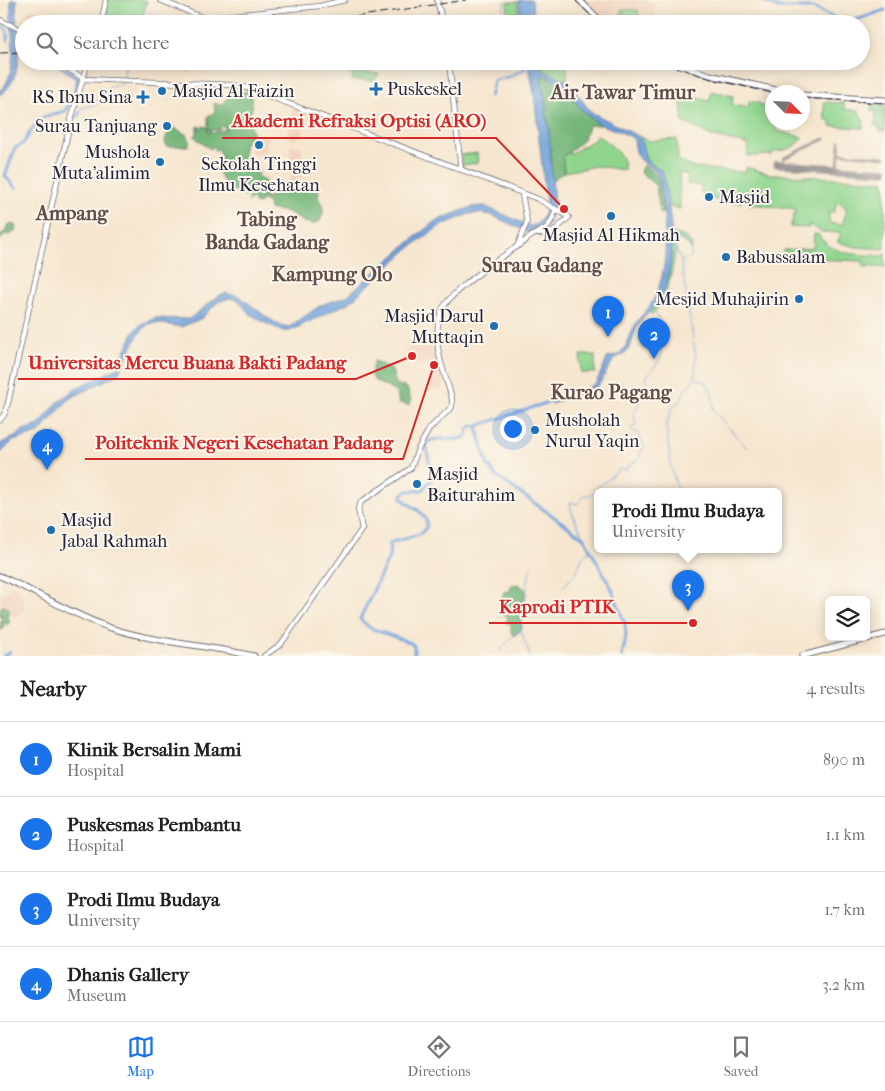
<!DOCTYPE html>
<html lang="en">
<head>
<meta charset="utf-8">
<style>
	:root { --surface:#fff; --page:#f6f6f6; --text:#202124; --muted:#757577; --line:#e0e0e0; --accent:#1a73e8 }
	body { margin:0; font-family:"IM FELL French Canon",serif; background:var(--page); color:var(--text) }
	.controls { position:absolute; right:15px; bottom:15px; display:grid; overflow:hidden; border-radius:8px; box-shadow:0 2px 12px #0003 }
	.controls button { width:45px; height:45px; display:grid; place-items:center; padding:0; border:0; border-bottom:1px solid var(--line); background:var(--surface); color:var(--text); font:25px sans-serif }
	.compass { position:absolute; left:765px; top:85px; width:45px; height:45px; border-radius:50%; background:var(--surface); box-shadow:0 2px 12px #0003; rotate:114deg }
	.you { position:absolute; left:512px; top:428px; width:18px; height:18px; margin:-12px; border:4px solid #fff; border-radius:50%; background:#1a73e8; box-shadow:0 0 0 8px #1a73e833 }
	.badge { display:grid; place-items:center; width:32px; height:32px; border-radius:50%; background:var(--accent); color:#fff; font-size:16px; font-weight:700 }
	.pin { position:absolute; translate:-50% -41px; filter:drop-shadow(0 1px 2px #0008) }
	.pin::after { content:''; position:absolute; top:26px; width:18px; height:15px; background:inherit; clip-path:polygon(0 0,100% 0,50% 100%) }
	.popup { position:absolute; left:594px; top:488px; width:188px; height:65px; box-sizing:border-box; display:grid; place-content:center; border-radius:8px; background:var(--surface); filter:drop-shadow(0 1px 4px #0005); font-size:16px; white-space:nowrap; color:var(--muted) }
	.popup b { font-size:19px; color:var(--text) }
	.popup::after { content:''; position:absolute; left:50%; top:100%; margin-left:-10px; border:10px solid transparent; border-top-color:var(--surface) }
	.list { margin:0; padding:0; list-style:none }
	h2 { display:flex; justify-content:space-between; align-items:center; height:65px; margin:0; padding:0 20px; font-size:21px }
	h2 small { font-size:16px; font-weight:400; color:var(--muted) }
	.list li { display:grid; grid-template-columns:32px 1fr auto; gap:15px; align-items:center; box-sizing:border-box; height:75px; padding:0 20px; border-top:1px solid var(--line) }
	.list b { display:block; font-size:19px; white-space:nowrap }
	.list p { margin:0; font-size:16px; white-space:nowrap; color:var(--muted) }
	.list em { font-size:16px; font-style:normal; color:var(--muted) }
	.icon { flex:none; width:28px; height:28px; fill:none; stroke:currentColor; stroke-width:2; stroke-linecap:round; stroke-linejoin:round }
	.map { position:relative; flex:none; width:885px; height:656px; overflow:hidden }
	.search { position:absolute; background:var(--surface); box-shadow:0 2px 12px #0003; left:15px; right:15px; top:15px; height:55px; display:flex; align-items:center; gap:12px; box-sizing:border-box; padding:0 18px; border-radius:28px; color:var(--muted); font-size:19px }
	.sheet { height:365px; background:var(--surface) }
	nav { display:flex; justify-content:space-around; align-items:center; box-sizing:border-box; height:70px; border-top:1px solid var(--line); background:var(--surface); font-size:14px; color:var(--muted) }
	nav a { display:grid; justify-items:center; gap:2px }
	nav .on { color:var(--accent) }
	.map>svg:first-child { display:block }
	.built { fill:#f2d4be }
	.green { fill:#90d58e; stroke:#597c64; fill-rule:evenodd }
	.forest { fill:#74b679; stroke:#4b6c5a }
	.water { fill:#70a1db; stroke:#49628b }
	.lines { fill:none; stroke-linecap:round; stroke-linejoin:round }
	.stream { stroke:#70a1db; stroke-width:1 }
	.canal { stroke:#70a1db; stroke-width:2.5 }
	.river { stroke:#70a1db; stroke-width:3 }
	.taxiway { stroke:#8c8485; stroke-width:2.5 }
	.runway { stroke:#8c8485; stroke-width:7 }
	.major-casing { stroke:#6c676f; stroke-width:6 }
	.highway-casing { stroke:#6c676f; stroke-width:7 }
	.major { stroke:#fff; stroke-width:4.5 }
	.highway { stroke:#fff; stroke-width:5 }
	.rail { stroke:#22223b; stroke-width:1; stroke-dasharray:8 4; stroke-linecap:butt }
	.poi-dot { fill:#1f6fb2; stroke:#fbf7ec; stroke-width:2 }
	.labels { text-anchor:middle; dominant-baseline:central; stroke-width:4; stroke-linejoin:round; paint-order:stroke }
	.poi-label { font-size:18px; fill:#22223b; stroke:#fbf7ec; text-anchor:start }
	.quarter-label { font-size:20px; font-weight:bold; fill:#634d49; stroke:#fbf7ec }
	.leader { fill:none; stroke:#d62828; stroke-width:2 }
	.callout-dot { fill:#d62828; stroke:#fbf7ec; stroke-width:2 }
	.callout-label { font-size:19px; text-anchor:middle; font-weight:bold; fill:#d62828; stroke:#fbf7ec; stroke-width:4; stroke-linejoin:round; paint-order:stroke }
</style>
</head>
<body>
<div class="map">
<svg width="885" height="656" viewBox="0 0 885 656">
	<rect width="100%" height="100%" fill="#fbf7ec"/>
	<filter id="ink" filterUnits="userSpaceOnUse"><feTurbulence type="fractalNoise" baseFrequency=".02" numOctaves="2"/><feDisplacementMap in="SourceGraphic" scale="10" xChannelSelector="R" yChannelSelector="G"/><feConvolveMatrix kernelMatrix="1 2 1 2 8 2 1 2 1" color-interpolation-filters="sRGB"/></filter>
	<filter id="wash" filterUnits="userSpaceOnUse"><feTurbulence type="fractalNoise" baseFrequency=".0096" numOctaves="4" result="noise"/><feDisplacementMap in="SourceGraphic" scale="20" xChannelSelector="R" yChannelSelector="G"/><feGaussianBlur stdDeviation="1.12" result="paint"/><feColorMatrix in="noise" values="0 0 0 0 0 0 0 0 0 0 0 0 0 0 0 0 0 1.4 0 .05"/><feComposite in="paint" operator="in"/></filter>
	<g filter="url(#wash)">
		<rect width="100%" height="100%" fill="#f6e6cf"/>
		<g class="built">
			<polygon points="580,0 647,0 654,4 655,17 652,24 633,24 623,21 617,14 605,24"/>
			<polygon points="30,9 37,12 32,24 21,25 23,20 25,21"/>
			<polygon points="180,61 193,61 191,73 178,71"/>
			<polygon points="293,107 304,111 303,137 300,136 296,140 287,138"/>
			<polygon points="257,134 267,135 266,155 251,154 251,146"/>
			<polygon points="291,146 302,147 300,187 290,185"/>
			<polygon points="410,343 438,350 443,366 442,390 428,391 430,371 434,372 434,368 422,364 402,362 406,350 410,348 407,346"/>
			<polygon points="11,585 18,588 25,602 22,606 25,609 15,618 8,612 10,610 3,606 0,608 0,593 5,595"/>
		</g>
		<g class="green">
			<polygon points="107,0 146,0 143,15 131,14 128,24 101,24"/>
			<polygon points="507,2 518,2 518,16 508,17"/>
			<polygon points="621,10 638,10 639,24 624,21 624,13 620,15"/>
			<polygon points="538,61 567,61 567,81 544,71"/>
			<path d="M 349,70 C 359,73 371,73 379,74 L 373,81 L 352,80 L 353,75 L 349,74 Z"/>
			<path d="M 712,91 L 733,96 L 732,105 L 748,107 L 749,101 L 759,103 L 772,113 L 772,122 L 776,123 L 777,131 L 802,137 C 799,148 783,151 773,152 L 772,155 L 748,156 L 747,144 L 714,137 L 683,122 L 681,101 L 684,100 L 684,94 L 709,101 Z"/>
			<polygon points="824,102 844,103 844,109 859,111 864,122 863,128 831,126 831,121 825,119"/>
			<polygon points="871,105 885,105 885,131 879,131 879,126 875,126 876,112 871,111"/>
			<path d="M 597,135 C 609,143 626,155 624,170 L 596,166 L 564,172 L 563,157 L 569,151 L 570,154 L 594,140 Z"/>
			<path d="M 640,137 L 649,141 L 677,139 L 678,160 L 694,168 L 745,172 L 746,167 L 770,174 L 885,181 L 885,249 L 856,247 L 837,242 L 842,233 L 821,232 L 809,224 L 809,228 L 790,227 L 796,209 L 750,204 L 750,193 L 743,192 L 741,203 L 711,199 L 712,196 L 701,193 L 701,186 L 687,184 L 688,175 L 679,173 L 680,209 L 668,206 L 663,172 L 646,160 ZM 837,202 L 841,203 L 847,210 L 842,225 L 829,223 L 829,212 L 834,212 Z"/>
			<polygon points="477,153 478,163 462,165 461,155"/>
			<path d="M 671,233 L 686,237 L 692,245 L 691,250 L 689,245 L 677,238 C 673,265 671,293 652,315 L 649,312 C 669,292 671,260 671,233 Z"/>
			<path d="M 814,234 L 818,234 C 832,257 861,254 884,256 L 885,252 L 885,267 L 863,267 L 863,261 L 812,259 L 782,254 L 784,250 L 813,248 Z"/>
			<polygon points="580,355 595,355 595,373 581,373"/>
		</g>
		<g class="forest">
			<path d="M 541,75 C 570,81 576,115 603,125 L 589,125 L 583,140 L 563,157 L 564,172 L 551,181 L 549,130 Z"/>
			<path d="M 239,92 L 249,92 C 254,102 253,109 248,119 L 253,133 L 245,143 L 243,153 L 259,171 L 257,175 L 267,183 L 270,192 L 259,204 L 254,203 L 254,200 L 251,199 L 248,202 L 249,197 C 234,193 218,182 219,167 L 222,164 L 228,170 L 230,167 L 224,162 L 220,161 L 221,157 L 218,148 L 215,151 L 214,146 L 211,149 L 204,145 L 194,136 L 197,134 L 197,127 L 200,126 L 200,130 L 203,126 L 207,127 L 208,133 L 211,131 L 213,133 L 226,129 L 222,125 L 219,130 L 208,130 L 208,116 L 215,112 L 214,103 L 221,105 L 231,94 Z"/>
			<polygon points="171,126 187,135 190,140 188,146 166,146 165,140"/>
			<path d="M 643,165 C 665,175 660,191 663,213 L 660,214 L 656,186 L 640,172 Z"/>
			<polygon points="314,186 319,191 318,198 323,204 322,208 324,210 320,221 313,224 304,222 288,212 269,209 268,203 264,200 270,196 275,196 280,188 293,191"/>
			<polygon points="12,224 16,226 15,231 9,235 6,234 0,240 0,236 7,229 7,225"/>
			<polygon points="374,361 392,370 396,384 407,388 411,401 409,405 399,403 396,392 375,381 371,375"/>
			<polygon points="518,584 526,590 526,594 521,620 522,629 514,636 511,632 511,624 506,623 508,617 502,613 501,603 504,591 509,592 512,585"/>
			<polygon points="3,606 10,609 7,616 10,621 7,625 2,621 4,627 0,631 2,615 0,616 0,608"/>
		</g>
		<g class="water">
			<path d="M 11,0 L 17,0 C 13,30 30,74 0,95 L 0,90 C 21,74 9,26 11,0 Z"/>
			<polygon points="519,0 532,0 534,24 521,24"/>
			<path d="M 528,61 L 538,61 L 544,71 L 567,81 L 591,112 L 640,137 L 646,160 L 663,172 C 670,214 681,265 657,304 C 652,311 644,316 639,324 C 628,344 636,349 614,359 L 598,386 L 551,404 L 551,400 L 586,389 L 596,383 L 608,357 C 626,357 628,338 635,325 C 640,316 648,310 653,301 C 673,263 664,218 659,177 C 649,158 637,172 634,139 C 621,130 603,128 591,118 C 572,103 567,82 541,75 L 549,130 L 554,206 L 548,224 L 535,233 L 529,233 L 491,215 L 479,213 L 469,214 L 440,226 L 408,249 L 350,302 L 290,331 L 283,331 L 265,323 L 250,314 L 238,300 L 230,298 L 218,302 L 202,318 L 181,327 L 158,323 L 148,324 L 138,335 L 118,374 L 69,399 L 39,433 L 13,441 L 0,454 L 1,443 L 17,436 L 23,430 L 39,425 L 59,401 L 78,387 L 118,368 L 133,333 L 140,325 L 155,318 L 189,319 L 220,295 L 226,293 L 239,296 L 268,318 L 280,325 L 289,327 L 321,305 L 347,296 L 419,234 L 434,222 L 453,214 L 472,207 L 484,206 L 530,226 C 542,224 546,213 546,201 L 534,94 Z"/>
		</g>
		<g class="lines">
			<g class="stream">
				<polyline points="505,2 503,8 507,24"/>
				<polyline points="141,24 147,0"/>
				<polyline points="490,61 491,65"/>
				<polyline points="491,66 492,69"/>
				<polyline points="124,79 125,67 130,61"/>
				<polyline points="80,111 82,108 96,104 100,95 112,86 118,86 124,83"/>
				<polyline points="672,235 679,236 692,247 691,257 682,261"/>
				<polyline points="671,247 677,250 681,261 696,358 695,378 686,388 680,402 673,406 666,425 671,467 678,492"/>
				<polyline points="695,378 706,382 712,393 713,410 748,449"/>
				<polyline points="634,412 648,392 646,378 662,356 660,341 665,329 656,314 648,311"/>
				<polyline points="628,490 628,492"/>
				<path d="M 583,536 C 579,526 570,514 570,502 L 578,504 L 584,495 L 593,495 L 596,489 L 620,469 L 627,470 L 627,467 L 638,460 L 644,445 L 637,432 L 632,432 L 632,427 L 636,425 L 634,414"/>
				<polyline points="564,586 576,573 583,556 590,550"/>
				<polyline points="500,651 517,631 521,631"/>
				<polyline points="530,656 521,631 520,619 531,567"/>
			</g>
			<g class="canal">
				<polyline points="0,23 7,30 8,41"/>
				<polyline points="490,97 494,80 508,77 526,68"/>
				<polyline points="73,117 78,116 80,111"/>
				<polyline points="3,656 10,652"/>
			</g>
			<g class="river">
				<polyline points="760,0 779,8 813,8 847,23 885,10"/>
				<polyline points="15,32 24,40"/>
				<polyline points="16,188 5,176 15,148 23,144 32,129 44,117 65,111 72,100 78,78 53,61"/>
				<polyline points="477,426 487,464 496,476 584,538 612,589 625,624 626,637 622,656"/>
				<path d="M 414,656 L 414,646 L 411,643 L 370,628 L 360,619 L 389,557 L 390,543 C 400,538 442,536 421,513 C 415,507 407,504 402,498 L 402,494 L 407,491 L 422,490 L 432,479 L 426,443 C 438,434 455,444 467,436 L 468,429 L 472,426 L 477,426 L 555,400"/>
			</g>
			<g class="taxiway">
				<polyline points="839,153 885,157"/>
				<polyline points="784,164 784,158 825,139"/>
				<polyline points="838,168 840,141"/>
			</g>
			<polyline class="runway" points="777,164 885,171"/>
		</g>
	</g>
	<g filter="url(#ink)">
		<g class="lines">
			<defs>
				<g id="major">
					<polyline points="160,0 204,18 320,6 345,0"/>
					<polyline points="437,0 443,24"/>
					<polyline points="0,20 19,29 24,37"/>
					<polyline points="101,24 106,0"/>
					<polyline points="449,61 461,170"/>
					<polyline points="64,66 84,79 232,85 248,88 538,199 569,217 553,232 538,234"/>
					<polyline points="517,247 527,222 522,194"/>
					<polyline points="0,420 4,415 8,403 70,123 88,61"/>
					<path d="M 264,656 L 281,644 L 362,529 L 358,509 L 361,502 L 411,468 L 418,449 L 430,428 L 452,407 L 452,399 C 448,383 440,365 438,348 C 437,337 437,320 442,310 C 451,289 506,255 526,240 C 544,225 546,237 556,209"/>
				</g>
				<g id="highway">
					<polyline points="579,0 604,24"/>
					<polyline points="666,61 710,75 785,92"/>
					<polyline points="802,95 885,100"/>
					<path d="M 0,576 C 37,592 72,615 111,628 C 157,643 207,645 254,656"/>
					<polyline points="802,656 885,634"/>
				</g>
			</defs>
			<use href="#major" class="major-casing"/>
			<use href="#highway" class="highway-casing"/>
			<use href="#major" class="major"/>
			<use href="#highway" class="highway"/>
			<g class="rail">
				<polyline points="575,0 600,24"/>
				<polyline points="308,24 466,0"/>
				<polyline points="0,53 24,52"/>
				<polyline points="659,61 711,79 772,93"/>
				<polyline points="802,98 885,103"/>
			</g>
		</g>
	</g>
	<g class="poi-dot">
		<path d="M373.5 81.5h5v5h5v5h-5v5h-5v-5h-5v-5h5z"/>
		<circle cx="162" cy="91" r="5"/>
		<path d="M140.5 89.5h5v5h5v5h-5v5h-5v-5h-5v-5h5z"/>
		<circle cx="167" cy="126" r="5"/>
		<circle cx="259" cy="145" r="5"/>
		<circle cx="160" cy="162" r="5"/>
		<circle cx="709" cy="197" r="5"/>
		<circle cx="611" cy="216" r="5"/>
		<circle cx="726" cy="257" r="5"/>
		<circle cx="799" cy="299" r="5"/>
		<circle cx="494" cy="326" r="5"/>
		<circle cx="535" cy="430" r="5"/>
		<circle cx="417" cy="484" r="5"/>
		<circle cx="51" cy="530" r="5"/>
	</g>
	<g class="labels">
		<g class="poi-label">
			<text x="387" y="89">Puskeskel</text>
			<text x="172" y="91">Masjid Al Faizin</text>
			<text x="132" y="97" text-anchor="end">RS Ibnu Sina</text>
			<text x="157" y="126" text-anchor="end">Surau Tanjuang</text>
			<text x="150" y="152" text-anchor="end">Mushola<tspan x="150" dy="21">Muta'alimim</tspan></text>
			<text x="259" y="164" text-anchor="middle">Sekolah Tinggi<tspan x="259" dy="21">Ilmu Kesehatan</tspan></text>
			<text x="719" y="197">Masjid</text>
			<text x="611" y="235" text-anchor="middle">Masjid Al Hikmah</text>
			<text x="736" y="257">Babussalam</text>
			<text x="789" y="299" text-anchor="end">Mesjid Muhajirin</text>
			<text x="484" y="316" text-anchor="end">Masjid Darul<tspan x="484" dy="21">Muttaqin</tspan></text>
			<text x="545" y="420">Musholah<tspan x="545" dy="21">Nurul Yaqin</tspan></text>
			<text x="427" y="474">Masjid<tspan x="427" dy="21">Baiturahim</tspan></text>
			<text x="61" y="520">Masjid<tspan x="61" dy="21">Jabal Rahmah</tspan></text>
		</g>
		<g class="quarter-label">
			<text x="623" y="92">Air Tawar Timur</text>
			<text x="72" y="213">Ampang</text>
			<text x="267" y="219">Tabing<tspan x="267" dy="23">Banda Gadang</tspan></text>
			<text x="542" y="265">Surau Gadang</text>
			<text x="332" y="274">Kampung Olo</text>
			<text x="611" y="392">Kurao Pagang</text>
		</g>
	</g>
	<path class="leader" d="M564 209L496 138H222M412 356L356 379H18M434 365L403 459H85M693 623L625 623H489"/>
	<g class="callout-dot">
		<circle cx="564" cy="209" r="5"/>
		<circle cx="412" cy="356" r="5"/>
		<circle cx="434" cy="365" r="5"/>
		<circle cx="693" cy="623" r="5"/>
	</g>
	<g class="callout-label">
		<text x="359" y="127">Akademi Refraksi Optisi (ARO)</text>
		<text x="187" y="369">Universitas Mercu Buana Bakti Padang</text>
		<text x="244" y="449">Politeknik Negeri Kesehatan Padang</text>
		<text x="557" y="613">Kaprodi PTIK</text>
	</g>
</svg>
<div class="controls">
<button><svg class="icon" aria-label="layers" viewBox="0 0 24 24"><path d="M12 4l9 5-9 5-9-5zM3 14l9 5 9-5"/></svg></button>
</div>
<svg class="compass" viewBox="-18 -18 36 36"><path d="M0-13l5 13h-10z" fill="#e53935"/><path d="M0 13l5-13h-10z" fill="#757577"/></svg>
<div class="you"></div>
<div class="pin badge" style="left:608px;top:337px">1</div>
<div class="pin badge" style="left:654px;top:359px">2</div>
<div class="pin badge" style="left:688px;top:611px">3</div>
<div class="popup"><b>Prodi Ilmu Budaya</b>University</div>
<div class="pin badge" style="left:47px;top:470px">4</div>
<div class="search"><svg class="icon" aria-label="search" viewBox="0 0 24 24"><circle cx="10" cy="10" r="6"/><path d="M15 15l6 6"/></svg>Search here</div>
</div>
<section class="sheet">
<h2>Nearby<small>4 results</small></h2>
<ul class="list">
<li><span class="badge">1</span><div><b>Klinik Bersalin Mami</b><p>Hospital</p></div><em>890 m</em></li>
<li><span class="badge">2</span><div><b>Puskesmas Pembantu</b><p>Hospital</p></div><em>1.1 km</em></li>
<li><span class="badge">3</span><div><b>Prodi Ilmu Budaya</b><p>University</p></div><em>1.7 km</em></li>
<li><span class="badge">4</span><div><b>Dhanis Gallery</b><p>Museum</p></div><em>3.2 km</em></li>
</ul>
</section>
<nav>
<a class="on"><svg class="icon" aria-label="map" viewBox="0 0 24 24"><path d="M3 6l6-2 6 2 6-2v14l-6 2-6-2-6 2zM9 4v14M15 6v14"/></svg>Map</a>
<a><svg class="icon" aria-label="directions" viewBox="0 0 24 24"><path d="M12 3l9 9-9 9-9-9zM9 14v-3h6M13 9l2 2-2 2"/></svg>Directions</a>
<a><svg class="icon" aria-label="saved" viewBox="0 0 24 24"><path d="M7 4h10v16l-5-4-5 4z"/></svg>Saved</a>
</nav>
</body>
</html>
